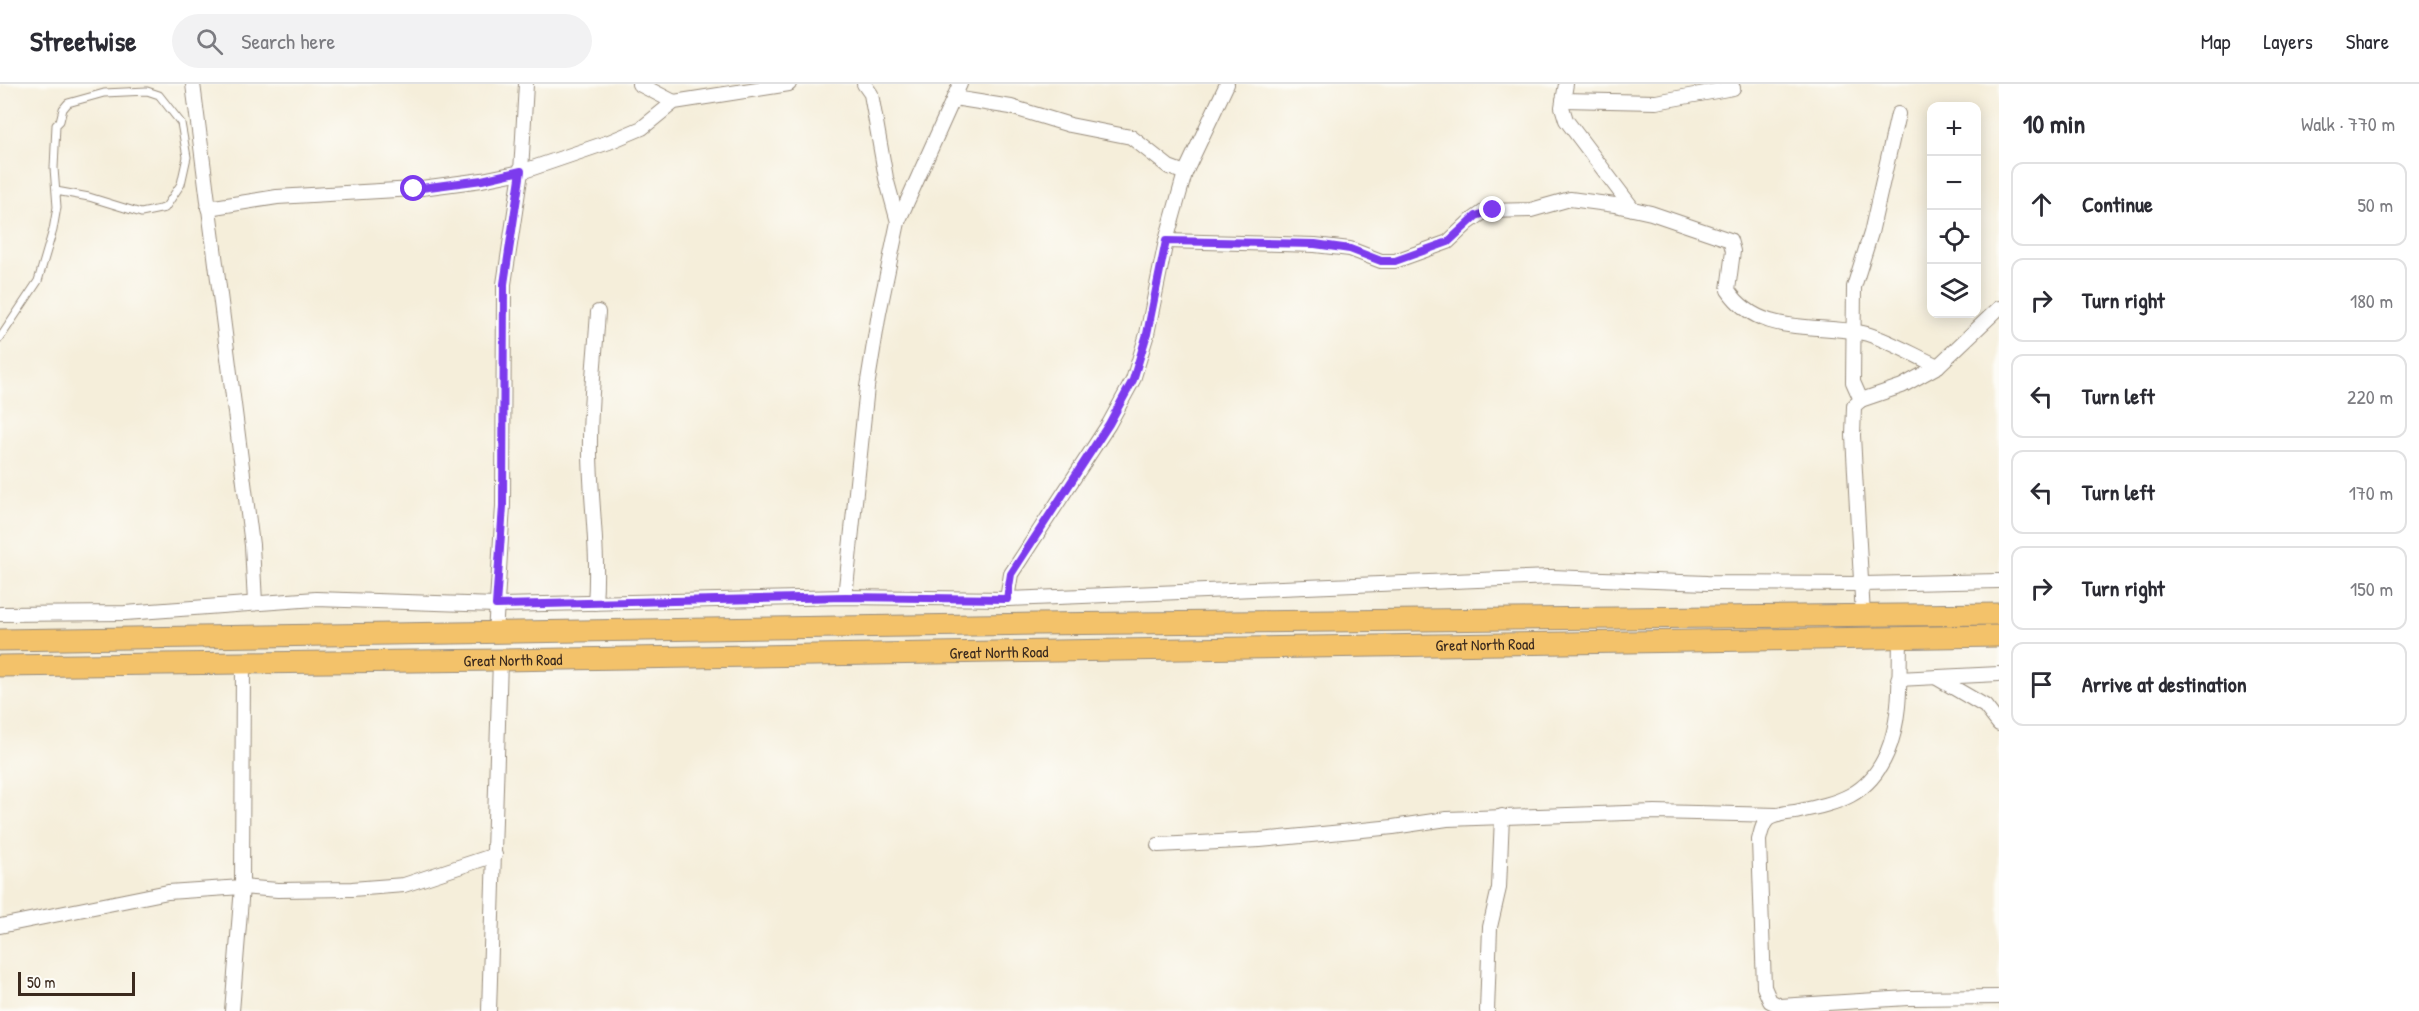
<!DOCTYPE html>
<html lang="en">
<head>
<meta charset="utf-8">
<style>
	:root { --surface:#fff; --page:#f2f2f3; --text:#2b2b33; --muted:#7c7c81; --line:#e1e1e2 }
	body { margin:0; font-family:"Patrick Hand",sans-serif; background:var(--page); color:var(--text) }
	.controls { position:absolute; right:18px; top:18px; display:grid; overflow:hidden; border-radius:12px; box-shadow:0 3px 15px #0003 }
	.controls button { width:54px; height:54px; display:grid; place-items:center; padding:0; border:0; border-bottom:2px solid var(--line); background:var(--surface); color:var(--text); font:30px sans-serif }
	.scale { position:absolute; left:18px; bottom:15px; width:117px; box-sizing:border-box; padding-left:6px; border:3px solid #3b2a1e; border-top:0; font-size:16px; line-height:21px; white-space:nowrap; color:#3b2a1e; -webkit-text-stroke:4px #fdfcf7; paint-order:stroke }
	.stop { position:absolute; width:18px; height:18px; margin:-14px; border:4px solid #7c3aed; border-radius:50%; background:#fff }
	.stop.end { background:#7c3aed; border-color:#fff; box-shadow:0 2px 6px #0008 }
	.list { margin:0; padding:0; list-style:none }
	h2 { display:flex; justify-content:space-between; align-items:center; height:78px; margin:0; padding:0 24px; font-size:26px }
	h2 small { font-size:20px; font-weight:400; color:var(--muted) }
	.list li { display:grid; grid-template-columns:39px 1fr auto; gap:18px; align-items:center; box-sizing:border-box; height:84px; margin:0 12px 12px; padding:0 12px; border:2px solid var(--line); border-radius:12px }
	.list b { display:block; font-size:22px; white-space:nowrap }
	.list em { font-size:20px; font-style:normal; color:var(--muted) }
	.icon { flex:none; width:33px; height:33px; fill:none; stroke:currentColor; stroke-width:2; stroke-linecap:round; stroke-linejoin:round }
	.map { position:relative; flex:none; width:1999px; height:927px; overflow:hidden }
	header { display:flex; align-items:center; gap:36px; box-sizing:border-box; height:84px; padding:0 30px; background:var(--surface); border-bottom:2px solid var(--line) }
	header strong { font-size:28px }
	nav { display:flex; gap:33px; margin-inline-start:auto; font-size:21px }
	.search { width:420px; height:54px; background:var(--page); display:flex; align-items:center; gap:15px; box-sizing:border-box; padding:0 21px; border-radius:33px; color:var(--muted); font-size:22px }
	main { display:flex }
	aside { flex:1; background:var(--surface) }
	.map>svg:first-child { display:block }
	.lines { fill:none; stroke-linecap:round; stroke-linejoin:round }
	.lane-casing { stroke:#988c7c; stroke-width:9 }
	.street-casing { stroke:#988c7c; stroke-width:16 }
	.primary-casing { stroke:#988c7c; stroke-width:23 }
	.lane { stroke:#fff; stroke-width:7 }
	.street { stroke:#fff; stroke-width:14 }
	.primary { stroke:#f3c26a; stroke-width:21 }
	.route { stroke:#7c3aed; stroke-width:8 }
	.labels { text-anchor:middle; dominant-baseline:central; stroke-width:6; stroke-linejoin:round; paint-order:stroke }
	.street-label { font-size:16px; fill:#3b2a1e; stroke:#fdfcf7 }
</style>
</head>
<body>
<header>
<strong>Streetwise</strong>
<div class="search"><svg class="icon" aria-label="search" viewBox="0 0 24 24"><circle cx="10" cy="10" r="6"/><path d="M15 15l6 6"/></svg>Search here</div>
<nav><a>Map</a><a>Layers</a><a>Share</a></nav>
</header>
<main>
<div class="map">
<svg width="1999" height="927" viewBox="0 0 1999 927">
	<rect width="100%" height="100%" fill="#fdfcf7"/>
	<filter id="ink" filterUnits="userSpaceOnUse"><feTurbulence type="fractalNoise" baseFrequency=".0167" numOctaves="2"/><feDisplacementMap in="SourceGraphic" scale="12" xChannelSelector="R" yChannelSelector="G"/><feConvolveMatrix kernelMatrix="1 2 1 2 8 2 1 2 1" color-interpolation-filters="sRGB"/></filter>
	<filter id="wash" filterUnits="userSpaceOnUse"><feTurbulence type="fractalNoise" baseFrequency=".008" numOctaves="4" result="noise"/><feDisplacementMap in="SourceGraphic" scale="24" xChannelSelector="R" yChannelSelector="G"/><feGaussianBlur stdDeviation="1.35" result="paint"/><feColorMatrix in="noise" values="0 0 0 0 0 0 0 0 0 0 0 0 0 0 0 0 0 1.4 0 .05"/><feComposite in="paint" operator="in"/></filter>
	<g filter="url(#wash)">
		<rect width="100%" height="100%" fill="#f5eeda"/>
	</g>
	<g filter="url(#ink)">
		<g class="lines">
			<defs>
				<polyline id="lane" points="0,254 38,197 53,146 57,123 54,84 56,41 60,37 63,25 68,19 104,9 147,7 159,11 181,39 187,73 181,100 165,124 141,129 89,113 56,107"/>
				<g id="street">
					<polyline points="193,0 252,461 255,519"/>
					<polyline points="639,0 674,18"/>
					<polyline points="864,0 871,10 886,94 898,138"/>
					<polyline points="1566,0 1562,23 1566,36 1633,125"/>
					<polyline points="954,14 1011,23 1070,41 1131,53 1169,83 1185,89"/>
					<polyline points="1563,16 1656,18 1733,4"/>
					<polyline points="208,124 277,113 414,105 482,96 521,88 609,58 642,44 674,18 789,0"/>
					<path d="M 1166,157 L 1315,161 L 1350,165 L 1381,177 L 1395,177 L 1448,158 L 1468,139 L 1485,127 L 1531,126 L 1570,115 L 1615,121 L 1651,129 L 1730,156 L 1733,167 L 1728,206 C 1759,253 1816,239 1863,249 C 1883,253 1917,273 1938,282"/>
					<polyline points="1861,316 1902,302 1938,282 1999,224"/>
					<polyline points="845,513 867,303 879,229 898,138 960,0"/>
					<polyline points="1007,515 1011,490 1109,340 1133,296 1147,250 1166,157 1185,89 1227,0"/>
					<path d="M 595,519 C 599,470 591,420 590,371 C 589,323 595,276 598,228"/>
					<polyline points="0,530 125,529 316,515 496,521 845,513 1007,515 1551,493 1707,499 1863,500 1999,497"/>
					<polyline points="1863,532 1853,352 1854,322 1861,316 1853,298 1854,203 1871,149 1898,30"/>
					<polyline points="495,550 503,422 504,200 521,88 526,0"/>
					<polyline points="1937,594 1985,622 1999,640"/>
					<polyline points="1898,595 1999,590"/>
					<polyline points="1158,761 1260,756 1393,743 1447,735 1655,728 1778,731"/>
					<polyline points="0,842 168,808 242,803 278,806 352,805 404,801 495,771"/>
					<polyline points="1780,922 1908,914 1999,913"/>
					<polyline points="232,927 242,803 243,578"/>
					<polyline points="489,927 500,576"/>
					<polyline points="1487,927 1490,843 1499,804 1502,732"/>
					<path d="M 1782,927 L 1780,922 L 1770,917 L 1764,903 L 1759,756 C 1761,749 1762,740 1768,735 C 1775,730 1787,729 1795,728 C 1837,719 1868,713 1887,669 C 1902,634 1899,592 1900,554"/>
				</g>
				<g id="primary">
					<polyline points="0,556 1035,540 1999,530"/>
					<path id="s1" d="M 0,582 L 500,576 L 1999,552"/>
				</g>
			</defs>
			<use href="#lane" class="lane-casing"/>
			<use href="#street" class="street-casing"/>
			<use href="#primary" class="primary-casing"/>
			<use href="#lane" class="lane"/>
			<use href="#street" class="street"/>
			<use href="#primary" class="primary"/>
		</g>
	</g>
	<g class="lines" filter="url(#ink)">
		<polyline class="route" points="414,105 482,96 521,87 504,200 503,422 496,521 845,513 1007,515 1011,490 1109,340 1133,296 1147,250 1166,157 1315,160 1350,165 1381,177 1395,177 1448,158 1476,132 1493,126"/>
	</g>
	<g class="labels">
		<g class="street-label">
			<text stroke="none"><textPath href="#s1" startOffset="1485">Great North Road</textPath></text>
			<text stroke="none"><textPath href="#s1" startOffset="999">Great North Road</textPath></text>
			<text stroke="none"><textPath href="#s1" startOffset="513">Great North Road</textPath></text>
		</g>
	</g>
</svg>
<div class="controls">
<button>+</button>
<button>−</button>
<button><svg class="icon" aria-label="locate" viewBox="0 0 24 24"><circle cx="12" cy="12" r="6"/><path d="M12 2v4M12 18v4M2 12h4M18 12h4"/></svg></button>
<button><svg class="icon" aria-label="layers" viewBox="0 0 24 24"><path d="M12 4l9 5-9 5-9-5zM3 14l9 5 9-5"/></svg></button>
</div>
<div class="scale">50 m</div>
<div class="stop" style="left:414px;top:105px"></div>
<div class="stop end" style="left:1493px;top:126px"></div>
</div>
<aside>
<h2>10 min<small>Walk · 770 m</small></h2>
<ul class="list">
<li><svg class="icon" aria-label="ahead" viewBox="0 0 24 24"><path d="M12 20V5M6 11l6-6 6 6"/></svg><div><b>Continue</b></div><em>50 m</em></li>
<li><svg class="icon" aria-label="right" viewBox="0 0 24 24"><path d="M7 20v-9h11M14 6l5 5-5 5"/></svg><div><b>Turn right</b></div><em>180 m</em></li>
<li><svg class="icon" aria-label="left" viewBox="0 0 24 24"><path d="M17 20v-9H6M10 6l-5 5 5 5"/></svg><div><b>Turn left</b></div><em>220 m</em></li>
<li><svg class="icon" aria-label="left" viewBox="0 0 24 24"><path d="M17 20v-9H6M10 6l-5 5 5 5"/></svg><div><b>Turn left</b></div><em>170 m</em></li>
<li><svg class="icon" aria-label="right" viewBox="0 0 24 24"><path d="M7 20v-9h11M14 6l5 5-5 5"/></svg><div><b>Turn right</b></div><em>150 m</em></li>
<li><svg class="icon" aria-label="arrive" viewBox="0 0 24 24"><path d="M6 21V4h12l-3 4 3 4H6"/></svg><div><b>Arrive at destination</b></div></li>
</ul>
</aside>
</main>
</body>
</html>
